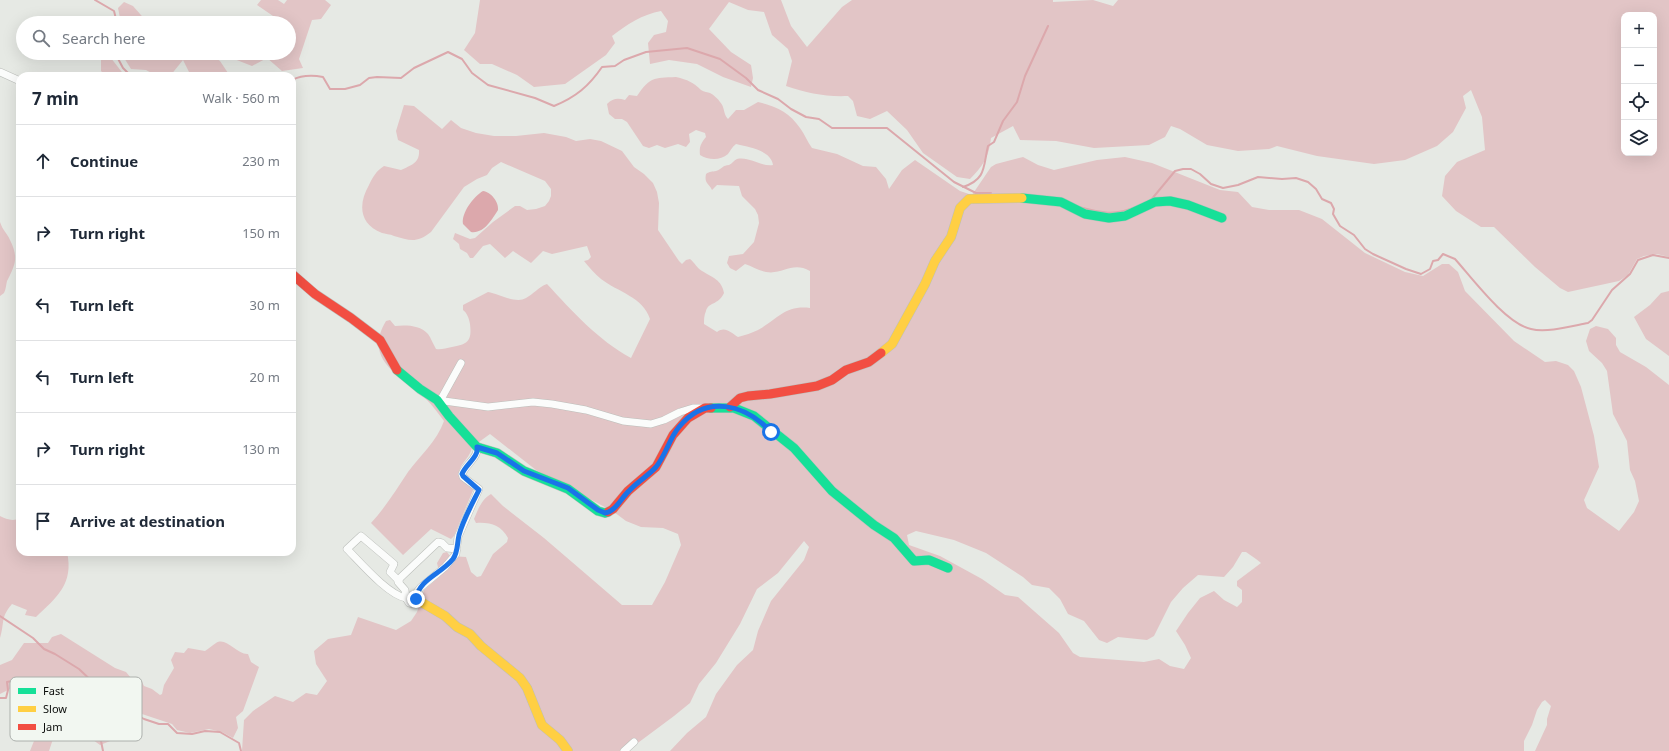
<!DOCTYPE html>
<html lang="en">
<head>
<meta charset="utf-8">
<style>
	:root { --surface:#fff; --page:#f2f2f3; --text:#1f2937; --muted:#747a83; --line:#e0e1e3 }
	body { margin:0; font-family:"Noto Sans",sans-serif; background:var(--page); color:var(--text) }
	.controls { position:absolute; right:12px; top:12px; display:grid; overflow:hidden; border-radius:8px; box-shadow:0 4px 16px #0002 }
	.controls button { width:36px; height:36px; display:grid; place-items:center; padding:0; border:0; border-bottom:1px solid var(--line); background:var(--surface); color:var(--text); font:20px sans-serif }
	.stop { position:absolute; width:12px; height:12px; margin:-9px; border:3px solid #1a73e8; border-radius:50%; background:#fff }
	.stop.end { background:#1a73e8; border-color:#fff; box-shadow:0 1px 4px #0008 }
	.list { margin:0; padding:0; list-style:none }
	h2 { display:flex; justify-content:space-between; align-items:center; height:52px; margin:0; padding:0 16px; font-size:17px }
	h2 small { font-size:13px; font-weight:400; color:var(--muted) }
	.list li { display:grid; grid-template-columns:26px 1fr auto; gap:12px; align-items:center; box-sizing:border-box; height:72px; padding:0 16px; border-top:1px solid var(--line) }
	.list b { display:block; font-size:15px; white-space:nowrap }
	.list em { font-size:13px; font-style:normal; color:var(--muted) }
	.icon { flex:none; width:22px; height:22px; fill:none; stroke:currentColor; stroke-width:2; stroke-linecap:round; stroke-linejoin:round }
	.map { position:relative; flex:none; width:1669px; height:751px; overflow:hidden }
	.search { position:absolute; background:var(--surface); box-shadow:0 4px 16px #0002; left:16px; top:16px; width:280px; height:44px; display:flex; align-items:center; gap:10px; box-sizing:border-box; padding:0 14px; border-radius:22px; color:var(--muted); font-size:15px }
	.panel { position:absolute; background:var(--surface); box-shadow:0 4px 16px #0002; left:16px; top:72px; width:280px; height:484px; border-radius:12px }
	.map>svg:first-child { display:block }
	.green { fill:#e2c5c6; fill-rule:evenodd }
	.water { fill:#dca8ac }
	.lines { fill:none; stroke-linecap:round; stroke-linejoin:round }
	.stream { stroke:#dca8ac; stroke-width:2 }
	.street-casing { stroke:#bcbfbb; stroke-width:8 }
	.fast-casing { stroke:#bcbfbb; stroke-width:10 }
	.slow-casing { stroke:#bcbfbb; stroke-width:10 }
	.jam-casing { stroke:#bcbfbb; stroke-width:10 }
	.street { stroke:#fbfcfb; stroke-width:7 }
	.fast { stroke:#16e098; stroke-width:9 }
	.slow { stroke:#ffcf43; stroke-width:9 }
	.jam { stroke:#f24e42; stroke-width:9 }
	.route { stroke:#1a73e8; stroke-width:5 }
	.key { fill:#f2f7f1; stroke:#acb0ac; stroke-width:1 }
	.key-label { font-size:11px; fill:#0a0c0a }
</style>
</head>
<body>
<div class="map">
<svg width="1669" height="751" viewBox="0 0 1669 751">
	<rect width="100%" height="100%" fill="#e6e9e4"/>
	<g class="green">
		<polygon points="261,0 278,0 284,4 287,0 325,0 331,5 321,19 312,20 299,59 303,68 282,71 267,58 252,66 229,57 231,53 289,53 289,23 272,23 276,18 257,5"/>
		<path d="M 480,0 L 781,0 L 791,26 L 807,47 L 842,7 L 852,0 L 1053,0 L 1053,2 L 1093,0 L 1113,6 L 1118,0 L 1669,0 L 1669,257 L 1657,254 L 1644,256 L 1637,259 L 1628,275 L 1619,281 L 1568,292 L 1560,288 L 1535,267 L 1494,227 L 1481,227 L 1456,211 L 1442,196 L 1445,176 L 1457,162 L 1485,150 L 1482,117 L 1471,90 L 1463,96 L 1466,108 L 1453,132 L 1437,146 L 1405,160 L 1374,164 L 1317,156 L 1277,146 L 1269,149 L 1238,151 L 1207,145 L 1180,129 L 1171,126 L 1165,137 L 1149,145 L 1094,148 L 1056,141 L 1020,140 L 1013,126 L 991,138 C 989,157 983,166 970,179 L 957,177 L 923,153 L 907,130 L 887,111 L 870,119 L 857,116 L 853,101 L 848,96 C 825,97 807,93 786,86 L 792,61 L 788,49 L 772,35 L 764,12 L 748,10 L 729,2 L 709,29 L 731,52 L 751,65 L 753,78 L 751,87 L 723,77 L 697,64 L 669,60 L 650,64 L 648,43 L 654,35 L 666,32 L 668,21 L 661,11 C 643,14 626,25 612,36 L 615,43 L 606,55 L 565,84 L 534,87 L 517,75 L 492,64 L 480,64 L 464,50 L 475,33 ZM 1624,15 L 1654,15 L 1654,153 L 1624,153 Z"/>
		<polygon points="124,2 133,6 148,23 121,23 118,8"/>
		<polygon points="104,53 107,53 125,76 106,76 101,71 101,59"/>
		<polygon points="121,53 208,53 220,61 228,73 225,76 191,76 183,60 170,76 157,76 146,70 131,69"/>
		<path d="M 676,77 C 688,80 693,82 701,90 C 704,92 708,92 710,93 C 714,95 718,99 720,102 C 725,107 723,114 728,119 L 736,110 L 744,110 L 758,102 C 776,106 790,113 800,128 C 805,135 807,141 812,148 L 837,154 L 863,166 L 876,167 L 886,179 L 889,189 L 902,170 L 915,160 L 960,191 L 972,195 L 991,167 L 996,164 L 1023,157 L 1038,165 L 1054,170 L 1097,160 L 1125,157 L 1152,163 L 1220,190 L 1238,192 L 1252,207 L 1269,210 L 1299,210 L 1322,219 L 1365,253 L 1405,272 L 1423,276 L 1442,264 L 1449,264 L 1458,272 L 1465,291 L 1514,341 L 1545,362 L 1556,361 L 1568,365 L 1574,371 L 1581,387 L 1594,436 L 1599,467 L 1584,500 L 1587,508 L 1619,531 L 1634,512 L 1639,501 L 1635,481 L 1630,470 L 1627,441 L 1613,414 L 1607,371 L 1602,363 L 1589,351 L 1586,341 L 1590,329 L 1596,326 L 1608,329 L 1616,338 L 1616,345 L 1620,352 L 1646,367 L 1669,385 L 1669,751 L 1535,751 L 1547,725 L 1547,719 L 1551,706 L 1545,700 L 1542,702 L 1537,710 L 1532,725 L 1524,741 L 1524,751 L 670,751 L 687,733 L 706,717 L 716,694 L 737,665 L 753,650 L 758,631 L 771,601 L 804,560 L 809,547 L 804,541 L 778,573 L 757,589 L 740,624 L 716,663 L 699,684 L 690,703 L 674,716 L 627,751 L 242,751 L 244,720 L 253,711 L 275,696 L 293,702 L 306,693 L 317,695 L 327,681 L 316,664 L 314,651 L 328,639 L 351,635 L 358,617 L 396,630 L 411,621 L 417,612 L 424,590 L 440,576 L 437,563 L 443,553 L 447,552 L 450,556 L 466,557 L 471,572 L 477,577 L 481,576 L 493,554 L 507,542 L 508,538 C 501,525 490,522 476,523 L 474,519 C 478,509 482,499 491,494 L 503,506 L 544,538 L 622,605 L 652,605 L 665,582 L 681,545 L 678,534 L 663,528 L 641,527 L 626,521 L 614,512 L 536,470 L 490,434 L 472,447 C 470,459 459,463 459,475 L 474,488 L 454,536 L 451,539 L 431,529 L 403,555 L 371,523 C 385,508 396,490 408,472 C 420,456 437,441 444,421 C 438,413 433,406 426,399 C 402,376 362,361 386,321 L 390,320 L 395,326 C 406,325 420,325 428,334 C 431,338 433,344 436,349 C 441,350 446,348 452,347 C 468,344 472,341 470,324 C 469,318 467,313 463,310 L 463,305 L 488,292 C 499,294 516,304 526,298 C 534,294 538,287 547,284 C 572,311 598,340 631,358 L 650,319 C 643,297 618,292 601,279 C 595,274 589,267 584,261 L 588,260 L 591,257 L 587,246 L 552,254 L 543,251 L 531,263 L 513,251 L 505,258 L 490,244 L 483,246 L 473,258 L 470,258 L 467,253 L 460,249 L 459,244 L 453,239 L 455,233 L 470,239 L 475,238 L 493,222 L 515,206 L 520,206 L 527,210 L 536,209 L 545,206 L 549,201 L 551,196 L 551,189 L 545,181 L 501,162 L 492,168 L 487,175 L 477,179 L 464,187 L 431,232 C 416,244 409,240 394,236 C 390,234 385,234 382,233 C 359,224 358,204 369,185 C 373,177 376,171 384,166 L 401,170 C 411,165 420,163 419,150 L 398,140 L 396,131 L 404,105 L 414,106 L 442,129 L 451,120 L 461,128 L 476,133 L 494,136 L 516,136 L 544,133 L 566,137 L 576,141 L 590,139 L 601,141 L 622,151 L 634,167 L 644,174 L 653,183 L 657,192 L 659,203 L 658,230 L 679,261 L 682,264 L 686,260 L 690,259 C 695,263 697,268 702,271 C 712,277 722,280 724,293 C 719,305 708,302 706,311 C 704,315 704,320 704,324 L 717,332 C 725,326 730,332 738,337 C 745,335 752,333 758,330 C 778,319 785,305 810,308 L 810,271 C 792,261 783,275 766,272 C 759,271 752,266 745,264 L 736,271 L 730,268 L 727,263 L 729,256 L 743,254 L 754,242 L 759,223 L 758,215 L 755,209 L 742,196 L 739,186 L 717,185 L 712,190 C 709,183 704,184 706,174 C 710,171 712,172 716,171 C 722,169 723,165 729,165 C 732,164 734,160 737,159 C 749,156 761,167 773,165 C 771,150 748,147 736,144 C 732,147 731,150 728,154 C 720,161 708,160 700,155 C 699,147 701,143 706,137 L 705,133 L 696,130 L 689,134 L 690,142 L 686,147 L 678,144 L 665,148 L 657,145 L 649,148 L 643,146 L 627,122 L 622,119 L 615,119 L 609,114 L 607,104 C 613,98 618,98 625,100 L 629,95 L 637,96 C 650,77 653,78 676,77 ZM 916,531 L 954,540 L 986,553 L 1023,577 L 1032,585 L 1049,588 L 1060,599 L 1068,614 L 1084,621 L 1099,640 L 1107,643 L 1118,637 L 1147,640 L 1154,636 L 1171,602 L 1183,588 L 1198,575 L 1224,577 L 1233,567 L 1242,552 L 1246,552 C 1251,556 1257,559 1261,563 L 1237,581 L 1237,586 L 1242,590 L 1242,602 L 1237,607 L 1224,600 L 1214,591 L 1200,598 L 1188,613 L 1176,631 L 1185,645 L 1191,658 L 1184,669 L 1170,666 L 1159,659 L 1144,662 L 1080,657 L 1073,653 L 1059,633 L 1018,597 L 1005,595 L 982,579 L 940,556 L 909,545 L 907,535 Z"/>
		<path d="M 0,222 C 3,231 7,233 10,240 C 19,258 15,265 7,281 C 6,285 6,289 4,293 L 0,296 Z"/>
		<polygon points="1669,291 1669,356 1646,339 1634,317 1650,305 1661,293"/>
		<path d="M 0,516 C 6,519 13,522 20,518 L 20,552 L 67,552 C 74,584 57,597 36,617 L 25,615 L 27,610 L 12,604 C 0,618 5,622 0,638 Z"/>
		<path d="M 61,634 L 115,668 L 126,672 L 131,678 L 142,682 L 144,686 L 152,689 L 160,695 L 162,694 L 164,685 L 174,668 L 171,660 L 175,652 L 184,653 L 188,648 L 205,651 C 209,648 212,646 216,643 C 226,636 237,655 248,654 L 251,662 L 259,667 L 243,711 L 236,717 L 238,728 L 233,738 L 222,732 L 209,729 L 190,733 L 177,730 L 172,724 L 139,713 L 127,717 L 118,738 L 100,745 L 50,709 L 30,691 L 14,687 L 0,694 L 0,665 L 12,660 L 24,643 L 48,643 L 52,637 Z"/>
		<polygon points="38,731 49,733 53,739 49,751 30,751"/>
	</g>
	<path class="water" d="M 483,191 C 491,192 499,202 498,210 C 492,219 484,234 471,232 L 463,224 C 461,213 474,196 483,191 Z"/>
	<g class="lines">
		<g class="stream">
			<polyline points="95,0 114,11 117,23"/>
			<polyline points="115,53 123,68 131,76"/>
			<path d="M 292,80 C 302,75 312,75 323,77 L 330,89 L 345,89 L 360,85 L 369,78 L 377,77 L 401,78 L 414,68 L 448,52 L 462,59 L 472,73 L 488,85 L 535,98 L 554,106 C 576,97 589,86 602,67 L 615,66 L 624,60 L 646,52 L 687,48 L 720,59 L 746,78 L 758,90 L 778,99 L 791,109 L 806,117 L 819,119 L 832,128 L 887,128 L 954,182 L 976,193 L 991,193"/>
			<polyline points="292,91 294,96 292,107"/>
			<path d="M 963,187 C 987,179 983,166 988,146 L 994,142 L 1003,121 L 1017,102 L 1025,76 L 1048,26"/>
			<path d="M 1151,200 L 1175,171 L 1183,169 L 1191,169 L 1200,174 L 1211,184 L 1223,188 L 1238,185 L 1258,177 L 1282,179 L 1296,178 L 1308,182 L 1316,189 L 1322,199 L 1331,203 L 1334,209 L 1333,214 L 1340,226 L 1354,235 L 1365,249 L 1373,254 L 1406,269 L 1421,274 L 1430,269 L 1433,261 L 1438,260 L 1443,254 L 1455,259 C 1472,278 1506,324 1531,329 C 1547,333 1572,326 1588,323 L 1592,320 L 1612,290 L 1630,274 L 1638,260 L 1653,255 L 1669,258"/>
			<path d="M 1079,207 C 1101,213 1115,216 1136,207"/>
			<polyline points="0,616 33,638 44,649 55,654 79,669 99,688 117,700 125,708 144,719 159,724 168,724 177,733 192,734 205,731 220,732 239,743 241,751"/>
			<path d="M 0,698 L 6,698 L 8,690 L 7,682 C 27,677 44,694 58,705 C 63,709 69,712 74,716 C 83,724 92,733 101,741 L 103,751"/>
		</g>
		<defs>
			<g id="street">
				<polyline points="0,72 20,81"/>
				<polyline points="437,400 488,407 533,402 552,404 586,410 623,421 651,424 664,420 680,412 693,408 704,408"/>
				<polyline points="440,401 461,363"/>
				<path d="M 457,549 L 447,548 L 442,543 L 438,542 L 399,579 L 398,582 L 405,590 L 406,598 L 409,603 L 414,604 L 417,592 L 421,587 L 445,567 L 456,554 L 458,537 L 479,489 L 463,477 L 462,474 C 466,464 479,457 477,447"/>
				<path d="M 399,581 L 390,572 L 394,564 L 361,536 L 347,549 C 360,562 388,595 406,598"/>
				<polyline points="624,751 634,742"/>
			</g>
			<g id="fast">
				<polyline points="1022,198 1061,202 1085,214 1109,218 1125,216 1155,202 1170,201 1188,205 1222,218"/>
				<polyline points="397,370 420,389 437,400 449,416 477,447 497,453 524,471 568,489 598,511 605,513 608,512"/>
				<polyline points="711,408 734,408 754,416 794,448 832,491 874,525 894,538 914,561 929,560 948,568"/>
			</g>
			<g id="slow">
				<polyline points="881,353 892,344 925,284 935,261 951,237 960,208 969,199 1022,198"/>
				<polyline points="416,599 445,616 457,627 470,634 481,646 520,678 527,688 542,725 560,740 568,751"/>
			</g>
			<g id="jam">
				<polyline points="292,274 315,294 351,318 380,340 397,370"/>
				<polyline points="730,407 740,398 748,396 770,394 817,386 832,380 846,370 869,362 881,353"/>
				<polyline points="608,512 613,509 628,491 656,467 673,435 688,418 705,408 711,408"/>
			</g>
		</defs>
		<use href="#street" class="street-casing"/>
		<use href="#fast" class="fast-casing"/>
		<use href="#slow" class="slow-casing"/>
		<use href="#jam" class="jam-casing"/>
		<use href="#street" class="street"/>
		<use href="#fast" class="fast"/>
		<use href="#slow" class="slow"/>
		<use href="#jam" class="jam"/>
	</g>
	<g class="lines">
		<path class="route" d="M 416,599 C 419,579 441,574 453,559 C 458,552 457,544 459,535 C 463,520 472,504 479,490 L 463,476 L 462,474 C 466,464 479,457 477,447 L 497,453 L 524,471 L 568,488 L 598,510 L 605,513 C 616,511 621,498 629,491 C 637,482 648,476 656,467 C 666,455 669,439 679,427 C 706,394 745,404 771,432"/>
	</g>
	<rect x="10" y="677" width="132" height="64" rx="6" class="key"/>
	<rect x="18" y="688" width="18" height="6" fill="#16e098"/>
	<rect x="18" y="706" width="18" height="6" fill="#ffcf43"/>
	<rect x="18" y="724" width="18" height="6" fill="#f24e42"/>
	<g class="key-label">
		<text x="43" y="695">Fast</text>
		<text x="43" y="713">Slow</text>
		<text x="43" y="731">Jam</text>
	</g>
</svg>
<div class="controls">
<button>+</button>
<button>−</button>
<button><svg class="icon" aria-label="locate" viewBox="0 0 24 24"><circle cx="12" cy="12" r="6"/><path d="M12 2v4M12 18v4M2 12h4M18 12h4"/></svg></button>
<button><svg class="icon" aria-label="layers" viewBox="0 0 24 24"><path d="M12 4l9 5-9 5-9-5zM3 14l9 5 9-5"/></svg></button>
</div>
<div class="stop" style="left:771px;top:432px"></div>
<div class="stop end" style="left:416px;top:599px"></div>
<div class="search"><svg class="icon" aria-label="search" viewBox="0 0 24 24"><circle cx="10" cy="10" r="6"/><path d="M15 15l6 6"/></svg>Search here</div>
<section class="panel">
<h2>7 min<small>Walk · 560 m</small></h2>
<ul class="list">
<li><svg class="icon" aria-label="ahead" viewBox="0 0 24 24"><path d="M12 20V5M6 11l6-6 6 6"/></svg><div><b>Continue</b></div><em>230 m</em></li>
<li><svg class="icon" aria-label="right" viewBox="0 0 24 24"><path d="M7 20v-9h11M14 6l5 5-5 5"/></svg><div><b>Turn right</b></div><em>150 m</em></li>
<li><svg class="icon" aria-label="left" viewBox="0 0 24 24"><path d="M17 20v-9H6M10 6l-5 5 5 5"/></svg><div><b>Turn left</b></div><em>30 m</em></li>
<li><svg class="icon" aria-label="left" viewBox="0 0 24 24"><path d="M17 20v-9H6M10 6l-5 5 5 5"/></svg><div><b>Turn left</b></div><em>20 m</em></li>
<li><svg class="icon" aria-label="right" viewBox="0 0 24 24"><path d="M7 20v-9h11M14 6l5 5-5 5"/></svg><div><b>Turn right</b></div><em>130 m</em></li>
<li><svg class="icon" aria-label="arrive" viewBox="0 0 24 24"><path d="M6 21V4h12l-3 4 3 4H6"/></svg><div><b>Arrive at destination</b></div></li>
</ul>
</section>
</div>
</body>
</html>
